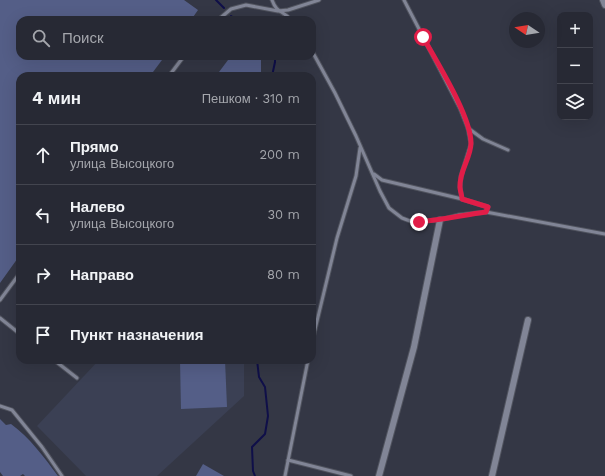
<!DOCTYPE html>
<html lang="ru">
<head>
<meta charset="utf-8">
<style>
	:root { --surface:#272934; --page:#2f313c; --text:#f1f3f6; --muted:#a4a6ac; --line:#43454f }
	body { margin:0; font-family:"Work Sans",sans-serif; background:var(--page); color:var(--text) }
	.controls { position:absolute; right:12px; top:12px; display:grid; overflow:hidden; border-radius:8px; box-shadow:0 4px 16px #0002 }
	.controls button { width:36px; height:36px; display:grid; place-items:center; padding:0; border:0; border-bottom:1px solid var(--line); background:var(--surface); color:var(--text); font:20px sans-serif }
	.compass { position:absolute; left:509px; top:12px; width:36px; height:36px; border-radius:50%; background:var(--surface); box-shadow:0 4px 16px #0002; rotate:282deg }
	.stop { position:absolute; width:12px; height:12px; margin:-9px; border:3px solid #e11d48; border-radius:50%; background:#fff }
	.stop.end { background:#e11d48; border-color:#fff; box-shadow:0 1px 4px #0008 }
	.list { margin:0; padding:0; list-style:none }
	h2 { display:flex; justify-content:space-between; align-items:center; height:52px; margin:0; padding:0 16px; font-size:17px }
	h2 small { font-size:13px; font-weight:400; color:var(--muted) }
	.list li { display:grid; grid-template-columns:26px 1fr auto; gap:12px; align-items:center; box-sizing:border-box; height:60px; padding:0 16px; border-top:1px solid var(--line) }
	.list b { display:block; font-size:15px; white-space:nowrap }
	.list p { margin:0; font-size:13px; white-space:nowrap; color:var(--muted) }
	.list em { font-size:13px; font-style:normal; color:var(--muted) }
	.icon { flex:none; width:22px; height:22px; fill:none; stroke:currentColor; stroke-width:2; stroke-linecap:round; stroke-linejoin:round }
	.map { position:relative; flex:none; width:605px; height:476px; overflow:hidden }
	.search { position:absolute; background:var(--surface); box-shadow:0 4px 16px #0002; left:16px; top:16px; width:300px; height:44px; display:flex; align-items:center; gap:10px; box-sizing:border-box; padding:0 14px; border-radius:12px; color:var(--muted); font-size:15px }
	.panel { position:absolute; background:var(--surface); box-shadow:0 4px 16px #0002; left:16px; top:72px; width:300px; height:292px; border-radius:12px }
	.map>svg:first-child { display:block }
	.built { fill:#3b4054 }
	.green { fill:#545e87 }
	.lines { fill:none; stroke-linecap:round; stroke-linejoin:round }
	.stream { stroke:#0f0f49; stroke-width:2 }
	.service-casing { stroke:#50535e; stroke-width:5 }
	.minor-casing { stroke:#50535e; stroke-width:8 }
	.service { stroke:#818596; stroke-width:3 }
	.minor { stroke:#818596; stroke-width:6 }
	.route { stroke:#e11d48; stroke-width:5 }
</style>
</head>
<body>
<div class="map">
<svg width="605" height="476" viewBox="0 0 605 476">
	<rect width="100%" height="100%" fill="#343745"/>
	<polygon class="built" points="99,360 244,360 244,396 157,476 86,476 37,426"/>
	<g class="green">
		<polygon points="0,0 184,0 198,10 191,20 20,20 20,56 165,56 150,76 20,76 20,255 0,283"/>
		<polygon points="231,56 257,56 261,60 261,76 216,76"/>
		<polygon points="180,360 225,360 227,407 181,409"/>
		<path d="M 0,419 L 6,425 L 11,424 C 30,438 44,457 58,476 L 25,476 L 23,474 L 20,476 L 3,476 L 0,472 Z"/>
		<polygon points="203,464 224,476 196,476"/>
	</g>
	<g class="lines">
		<g class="stream">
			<polyline points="216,0 224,8"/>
			<polyline points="231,16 238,20"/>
			<polyline points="272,76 275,62 275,56"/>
			<polyline points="255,476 253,471 252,447 265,434 268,416 265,387 259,377 257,360"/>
		</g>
		<defs>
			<g id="service">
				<path d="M 272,0 C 277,14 283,10 291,20"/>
				<polyline points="404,0 460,108 468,128 471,144 461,176 460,187 462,199 488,207 486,212"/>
				<polyline points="218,20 231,9 246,5 278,11 288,10 319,0"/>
				<polyline points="312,51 335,93 356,136 380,191 389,208 402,218 410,221 419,221 440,220 459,215 486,212 605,234"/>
				<polyline points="169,76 184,56"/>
				<polyline points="468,128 483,139 508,150"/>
				<polyline points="374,174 382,180 462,199"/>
				<polyline points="0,300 20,273"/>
				<polyline points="0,318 20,334"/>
				<polyline points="312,342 337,238 356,176 360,148"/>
				<polyline points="54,360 77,378"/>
				<polyline points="0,406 12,410 42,447 62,476"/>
				<polyline points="288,460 351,476"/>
				<polyline points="285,476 308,360"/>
			</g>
			<g id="minor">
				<polyline points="603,0 605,5"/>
				<polyline points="379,476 414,347 440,220"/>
				<polyline points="492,476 528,320"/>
			</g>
		</defs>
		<use href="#service" class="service-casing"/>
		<use href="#minor" class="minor-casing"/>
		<use href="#service" class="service"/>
		<use href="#minor" class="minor"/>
	</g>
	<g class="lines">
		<path class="route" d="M 419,222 C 442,220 464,215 486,212 L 488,207 L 462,199 C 462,195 460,191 460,187 C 459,171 471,158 471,143 C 471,116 436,61 423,37"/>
	</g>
</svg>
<div class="controls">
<button>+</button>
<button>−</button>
<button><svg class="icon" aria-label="layers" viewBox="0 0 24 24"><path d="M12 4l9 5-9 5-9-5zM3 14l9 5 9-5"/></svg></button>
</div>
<svg class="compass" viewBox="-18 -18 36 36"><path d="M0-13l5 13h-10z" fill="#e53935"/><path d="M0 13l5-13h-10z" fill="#a4a6ac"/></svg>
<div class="stop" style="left:423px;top:37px"></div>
<div class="stop end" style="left:419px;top:222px"></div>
<div class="search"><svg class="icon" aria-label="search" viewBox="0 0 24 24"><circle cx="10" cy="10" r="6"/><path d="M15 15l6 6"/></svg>Поиск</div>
<section class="panel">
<h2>4 мин<small>Пешком · 310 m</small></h2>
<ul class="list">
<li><svg class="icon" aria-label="ahead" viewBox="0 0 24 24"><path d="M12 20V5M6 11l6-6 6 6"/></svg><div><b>Прямо</b><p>улица Высоцкого</p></div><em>200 m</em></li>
<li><svg class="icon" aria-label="left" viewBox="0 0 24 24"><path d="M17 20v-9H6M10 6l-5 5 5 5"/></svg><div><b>Налево</b><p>улица Высоцкого</p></div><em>30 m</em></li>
<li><svg class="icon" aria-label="right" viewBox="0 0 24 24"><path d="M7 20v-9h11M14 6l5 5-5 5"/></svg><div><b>Направо</b></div><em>80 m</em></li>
<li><svg class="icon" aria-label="arrive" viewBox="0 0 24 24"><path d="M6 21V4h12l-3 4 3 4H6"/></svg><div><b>Пункт назначения</b></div></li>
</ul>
</section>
</div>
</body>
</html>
